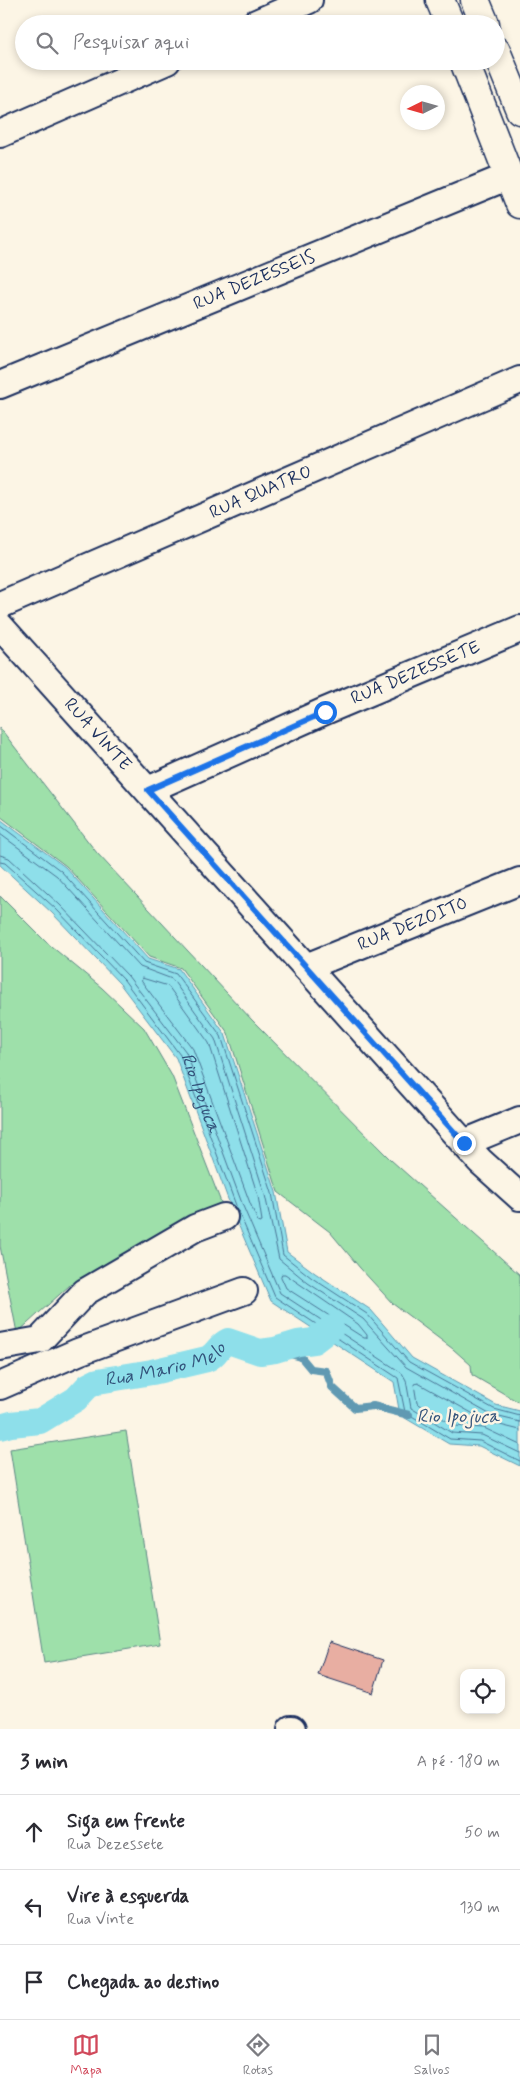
<!DOCTYPE html>
<html lang="pt">
<head>
<meta charset="utf-8">
<style>
	:root { --surface:#fff; --page:#f2f2f3; --text:#2b2b33; --muted:#7c7c81; --line:#e1e1e2; --accent:#d1495b }
	body { margin:0; font-family:Mynerve,sans-serif; background:var(--page); color:var(--text) }
	.controls { position:absolute; right:15px; bottom:15px; display:grid; overflow:hidden; border-radius:10px; box-shadow:0 2px 8px #0003 }
	.controls button { width:45px; height:45px; display:grid; place-items:center; padding:0; border:0; border-bottom:1px solid var(--line); background:var(--surface); color:var(--text); font:25px sans-serif }
	.compass { position:absolute; left:400px; top:85px; width:45px; height:45px; border-radius:50%; background:var(--surface); box-shadow:0 2px 8px #0003; rotate:265deg }
	.stop { position:absolute; width:15px; height:15px; margin:-11px; border:4px solid #1a73e8; border-radius:50%; background:#fff }
	.stop.end { background:#1a73e8; border-color:#fff; box-shadow:0 1px 5px #0008 }
	.list { margin:0; padding:0; list-style:none }
	h2 { display:flex; justify-content:space-between; align-items:center; height:65px; margin:0; padding:0 20px; font-size:21px }
	h2 small { font-size:16px; font-weight:400; color:var(--muted) }
	.list li { display:grid; grid-template-columns:32px 1fr auto; gap:15px; align-items:center; box-sizing:border-box; height:75px; padding:0 20px; border-top:1px solid var(--line) }
	.list b { display:block; font-size:19px; white-space:nowrap }
	.list p { margin:0; font-size:16px; white-space:nowrap; color:var(--muted) }
	.list em { font-size:16px; font-style:normal; color:var(--muted) }
	.icon { flex:none; width:28px; height:28px; fill:none; stroke:currentColor; stroke-width:2; stroke-linecap:round; stroke-linejoin:round }
	.map { position:relative; flex:none; width:520px; height:1729px; overflow:hidden }
	.search { position:absolute; background:var(--surface); box-shadow:0 2px 8px #0003; left:15px; right:15px; top:15px; height:55px; display:flex; align-items:center; gap:12px; box-sizing:border-box; padding:0 18px; border-radius:28px; color:var(--muted); font-size:19px }
	.sheet { height:290px; background:var(--surface) }
	nav { display:flex; justify-content:space-around; align-items:center; box-sizing:border-box; height:70px; border-top:1px solid var(--line); background:var(--surface); font-size:14px; color:var(--muted) }
	nav a { display:grid; justify-items:center; gap:2px }
	nav .on { color:var(--accent) }
	.map>svg:first-child { display:block }
	.green { fill:#9ee0aa; stroke:#5c8884 }
	.water { fill:#8edfea; stroke:#6099b2 }
	.lines { fill:none; stroke-linecap:round; stroke-linejoin:round }
	.shore { stroke:#497596; stroke-width:1 }
	.stream { stroke:#6099b2; stroke-width:8 }
	.canal { stroke:#8edfea; stroke-width:26 }
	.building { fill:#e8aea2; stroke:#1b2f5e }
	.minor-casing { stroke:#1b2f5e; stroke-width:30 }
	.tertiary-casing { stroke:#1b2f5e; stroke-width:31 }
	.minor { stroke:#fcf5e5; stroke-width:26 }
	.tertiary { stroke:#fcf5e5; stroke-width:28 }
	.route { stroke:#1a73e8; stroke-width:6 }
	.labels { text-anchor:middle; dominant-baseline:central; stroke-width:5; stroke-linejoin:round; paint-order:stroke }
	.street-label { font-size:18px; fill:#1b2f5e; stroke:#fcf5e5 }
	.water-label { font-size:19px; font-style:italic; fill:#32527a; stroke:#fcf5e5 }
</style>
</head>
<body>
<div class="map">
<svg width="520" height="1729" viewBox="0 0 520 1729">
	<rect width="100%" height="100%" fill="#fcf5e5"/>
	<filter id="ink" filterUnits="userSpaceOnUse"><feTurbulence type="fractalNoise" baseFrequency=".02" numOctaves="2"/><feDisplacementMap in="SourceGraphic" scale="10" xChannelSelector="R" yChannelSelector="G"/><feConvolveMatrix kernelMatrix="1 2 1 2 8 2 1 2 1" color-interpolation-filters="sRGB"/></filter>
	<g filter="url(#ink)">
		<g class="green">
			<polygon points="0,728 97,853 252,1020 391,1160 520,1275 520,1403 472,1375 471,1365 453,1349 393,1304 360,1268 330,1232 278,1192 228,1033 181,968 149,957 66,866 0,816"/>
			<polygon points="0,896 46,942 102,988 144,1028 172,1076 224,1210 190,1222 70,1285 17,1333 0,1246"/>
			<polygon points="126,1431 160,1644 44,1663 10,1449"/>
		</g>
		<polygon class="water" points="0,819 65,867 148,959 179,969 225,1034 276,1192 287,1252 315,1273 371,1310 412,1358 496,1405 520,1411 520,1466 479,1446 449,1444 400,1415 394,1382 271,1301 232,1210 176,1058 120,984 52,913 0,865"/>
		<g class="lines">
			<g class="shore">
				<polyline points="0,825 61,871 144,963 176,974 221,1036 272,1193 283,1255 312,1278 367,1314 409,1362 494,1409 520,1416"/>
				<polyline points="0,834 57,876 140,967 172,979 215,1039 265,1195 279,1259 308,1283 363,1319 406,1367 491,1415 520,1422"/>
				<path id="s1" d="M 0,855 L 9,858 L 60,905 L 128,976 L 186,1052 L 243,1206 L 280,1293 L 402,1373 L 406,1380 L 411,1408 L 452,1433 L 482,1435 L 520,1453"/>
				<polyline points="0,862 5,863 56,909 124,980 180,1055 237,1208 275,1297 398,1378 405,1412 450,1439 480,1441 520,1461"/>
				<polygon points="142,978 168,986 209,1043 258,1196 262,1221 261,1223 258,1222 250,1203 193,1049 142,982"/>
				<polygon points="282,1274 285,1274 358,1324 367,1335 367,1338 364,1338 286,1288 281,1277"/>
				<polyline points="520,1430 488,1422 418,1383 414,1384 417,1403 455,1426 484,1428 520,1445"/>
			</g>
			<polyline class="stream" points="275,1350 301,1357 311,1369 326,1371 332,1387 355,1408 373,1406 409,1415"/>
			<path class="canal" id="s2" d="M 0,1427 L 11,1424 L 40,1421 L 76,1399 L 88,1386 L 98,1381 L 152,1372 L 207,1359 C 218,1354 217,1346 228,1341 L 260,1352 L 275,1350 L 298,1343 L 314,1341 L 331,1328"/>
		</g>
		<polygon class="building" points="329,1642 383,1660 373,1693 318,1675"/>
		<g class="lines">
			<defs>
				<g id="minor">
					<polyline points="254,24 309,0"/>
					<polyline points="0,134 167,61"/>
					<path id="s3" d="M 0,385 L 509,176"/>
					<path id="s4" d="M 0,605 L 520,380"/>
					<path id="s5" d="M 0,626 L 480,1161 L 520,1197"/>
					<path id="s6" d="M 148,790 L 325,711 L 520,629"/>
					<path id="s7" d="M 306,967 L 520,881"/>
					<polyline points="464,1143 520,1120"/>
					<polyline points="0,1347 40,1340 85,1292 195,1228 224,1217"/>
					<polyline points="0,1386 78,1352 244,1291"/>
					<polyline points="291,1729 292,1729"/>
				</g>
				<g id="tertiary">
					<polyline points="440,0 450,24"/>
					<polyline points="475,0 485,24"/>
					<polyline points="496,51 520,110"/>
					<polyline points="464,61 520,204"/>
				</g>
			</defs>
			<use href="#minor" class="minor-casing"/>
			<use href="#tertiary" class="tertiary-casing"/>
			<use href="#minor" class="minor"/>
			<use href="#tertiary" class="tertiary"/>
		</g>
	</g>
	<g class="lines" filter="url(#ink)">
		<polyline class="route" points="325,712 148,790 464,1143"/>
	</g>
	<g class="labels">
		<g class="street-label">
			<text stroke="none"><textPath href="#s3" startOffset="275">RUA DEZESSEIS</textPath></text>
			<text stroke="none"><textPath href="#s4" startOffset="284">RUA QUATRO</textPath></text>
			<text stroke="none"><textPath href="#s6" startOffset="292">RUA DEZESSETE</textPath></text>
			<text stroke="none"><textPath href="#s5" startOffset="146">RUA VINTE</textPath></text>
			<text stroke="none"><textPath href="#s7" startOffset="115">RUA DEZOITO</textPath></text>
		</g>
		<g class="water-label">
			<text stroke="none"><textPath href="#s1" startOffset="316">Rio Ipojuca</textPath></text>
			<text stroke="none"><textPath href="#s2" startOffset="181">Rua Mario Melo</textPath></text>
			<text x="458" y="1416">Rio Ipojuca</text>
		</g>
	</g>
</svg>
<div class="controls">
<button><svg class="icon" aria-label="locate" viewBox="0 0 24 24"><circle cx="12" cy="12" r="6"/><path d="M12 2v4M12 18v4M2 12h4M18 12h4"/></svg></button>
</div>
<svg class="compass" viewBox="-18 -18 36 36"><path d="M0-13l5 13h-10z" fill="#e53935"/><path d="M0 13l5-13h-10z" fill="#7c7c81"/></svg>
<div class="stop" style="left:325px;top:712px"></div>
<div class="stop end" style="left:464px;top:1143px"></div>
<div class="search"><svg class="icon" aria-label="search" viewBox="0 0 24 24"><circle cx="10" cy="10" r="6"/><path d="M15 15l6 6"/></svg>Pesquisar aqui</div>
</div>
<section class="sheet">
<h2>3 min<small>A pé · 180 m</small></h2>
<ul class="list">
<li><svg class="icon" aria-label="ahead" viewBox="0 0 24 24"><path d="M12 20V5M6 11l6-6 6 6"/></svg><div><b>Siga em frente</b><p>Rua Dezessete</p></div><em>50 m</em></li>
<li><svg class="icon" aria-label="left" viewBox="0 0 24 24"><path d="M17 20v-9H6M10 6l-5 5 5 5"/></svg><div><b>Vire à esquerda</b><p>Rua Vinte</p></div><em>130 m</em></li>
<li><svg class="icon" aria-label="arrive" viewBox="0 0 24 24"><path d="M6 21V4h12l-3 4 3 4H6"/></svg><div><b>Chegada ao destino</b></div></li>
</ul>
</section>
<nav>
<a class="on"><svg class="icon" aria-label="map" viewBox="0 0 24 24"><path d="M3 6l6-2 6 2 6-2v14l-6 2-6-2-6 2zM9 4v14M15 6v14"/></svg>Mapa</a>
<a><svg class="icon" aria-label="directions" viewBox="0 0 24 24"><path d="M12 3l9 9-9 9-9-9zM9 14v-3h6M13 9l2 2-2 2"/></svg>Rotas</a>
<a><svg class="icon" aria-label="saved" viewBox="0 0 24 24"><path d="M7 4h10v16l-5-4-5 4z"/></svg>Salvos</a>
</nav>
</body>
</html>
